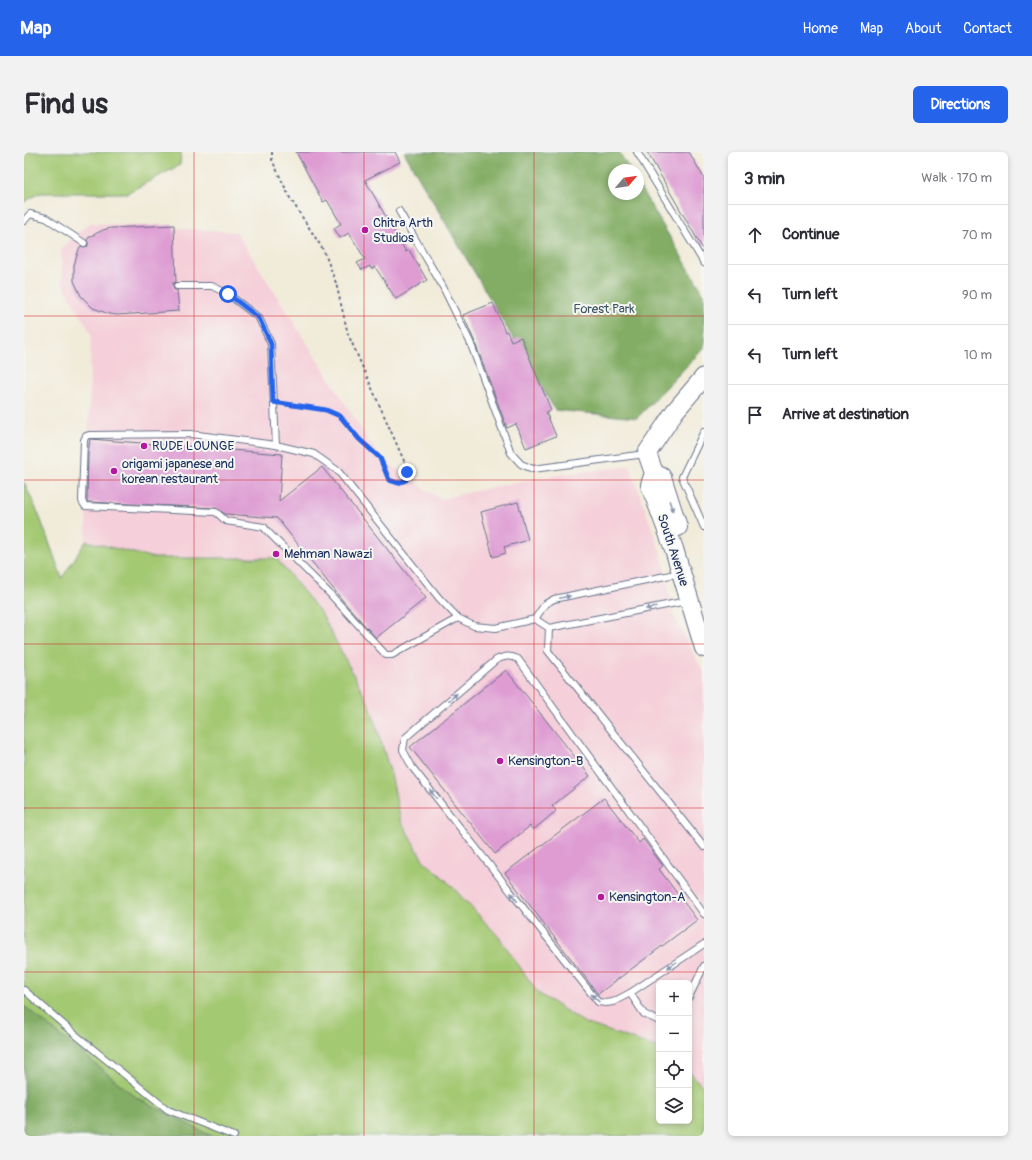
<!DOCTYPE html>
<html lang="en">
<head>
<meta charset="utf-8">
<style>
	:root { --surface:#fff; --page:#f2f2f3; --text:#2b2b33; --muted:#7c7c81; --line:#e1e1e2; --accent:#2563eb }
	body { margin:0; font-family:Pangolin,sans-serif; background:var(--page); color:var(--text) }
	.controls { position:absolute; right:12px; bottom:12px; display:grid; overflow:hidden; border-radius:6px; box-shadow:0 2px 6px #0003 }
	.controls button { width:36px; height:36px; display:grid; place-items:center; padding:0; border:0; border-bottom:1px solid var(--line); background:var(--surface); color:var(--text); font:20px sans-serif }
	.compass { position:absolute; left:584px; top:12px; width:36px; height:36px; border-radius:50%; background:var(--surface); box-shadow:0 2px 6px #0003; rotate:61deg }
	.stop { position:absolute; width:12px; height:12px; margin:-9px; border:3px solid #2563eb; border-radius:50%; background:#fff }
	.stop.end { background:#2563eb; border-color:#fff; box-shadow:0 1px 4px #0008 }
	.list { margin:0; padding:0; list-style:none }
	h2 { display:flex; justify-content:space-between; align-items:center; height:52px; margin:0; padding:0 16px; font-size:17px }
	h2 small { font-size:13px; font-weight:400; color:var(--muted) }
	.list li { display:grid; grid-template-columns:26px 1fr auto; gap:12px; align-items:center; box-sizing:border-box; height:60px; padding:0 16px; border-top:1px solid var(--line) }
	.list b { display:block; font-size:15px; white-space:nowrap }
	.list em { font-size:13px; font-style:normal; color:var(--muted) }
	.icon { flex:none; width:22px; height:22px; fill:none; stroke:currentColor; stroke-width:2; stroke-linecap:round; stroke-linejoin:round }
	.map { position:relative; flex:none; width:680px; height:984px; overflow:hidden; border-radius:6px }
	header { display:flex; align-items:center; gap:24px; box-sizing:border-box; height:56px; padding:0 20px; background:var(--accent); color:#fff }
	header strong { font-size:19px }
	nav { display:flex; gap:22px; margin-inline-start:auto; font-size:14px }
	.intro { display:flex; align-items:center; justify-content:space-between; box-sizing:border-box; height:96px; padding:0 24px }
	h1 { margin:0; font-size:28px }
	.button { padding:10px 18px; border-radius:6px; background:var(--accent); color:#fff; font-size:14px; font-weight:700 }
	main { display:flex; gap:24px; padding:0 24px }
	aside { flex:1; background:var(--surface); border-radius:6px; box-shadow:0 2px 6px #0003 }
	.map>svg:first-child { display:block }
	.built { fill:#f5cfd9 }
	.green { fill:#a4c973; stroke:#607c68 }
	.forest { fill:#83ad65; stroke:#4f6e62 }
	.building { fill:#de9cd3 }
	.lines { fill:none; stroke-linecap:round; stroke-linejoin:round }
	.lane-casing { stroke:#667189; stroke-width:8 }
	.secondary-casing { stroke:#667189; stroke-width:20 }
	.path { stroke:#667189; stroke-width:2; stroke-dasharray:3 3; stroke-linecap:butt }
	.lane { stroke:#fff; stroke-width:6 }
	.secondary { stroke:#fff; stroke-width:18 }
	.oneway { fill:#8d97ae }
	.route { stroke:#2563eb; stroke-width:5 }
	.grid { fill:none; stroke:#d62828; stroke-width:1; stroke-opacity:0.55 }
	.poi-dot { fill:#b5179e; stroke:#f6f6f2; stroke-width:1.5 }
	.labels { text-anchor:middle; dominant-baseline:central; stroke-width:4; stroke-linejoin:round; paint-order:stroke }
	.poi-label { font-size:13px; fill:#1b2f5e; stroke:#f6f6f2; text-anchor:start }
	.park-label { font-size:13px; fill:#3d5663; stroke:#f6f6f2 }
	.street-label { font-size:13px; fill:#1b2f5e; stroke:#f6f6f2 }
</style>
</head>
<body>
<header>
<strong>Map</strong>
<nav><a>Home</a><a>Map</a><a>About</a><a>Contact</a></nav>
</header>
<div class="intro"><h1>Find us</h1><a class="button">Directions</a></div>
<main>
<div class="map">
<svg width="680" height="984" viewBox="0 0 680 984">
	<rect width="100%" height="100%" fill="#f6f6f2"/>
	<filter id="ink" filterUnits="userSpaceOnUse"><feTurbulence type="fractalNoise" baseFrequency=".025" numOctaves="2"/><feDisplacementMap in="SourceGraphic" scale="8" xChannelSelector="R" yChannelSelector="G"/><feConvolveMatrix kernelMatrix="1 2 1 2 8 2 1 2 1" color-interpolation-filters="sRGB"/></filter>
	<filter id="wash" filterUnits="userSpaceOnUse"><feTurbulence type="fractalNoise" baseFrequency=".012" numOctaves="4" result="noise"/><feDisplacementMap in="SourceGraphic" scale="16" xChannelSelector="R" yChannelSelector="G"/><feGaussianBlur stdDeviation="0.9" result="paint"/><feColorMatrix in="noise" values="0 0 0 0 0 0 0 0 0 0 0 0 0 0 0 0 0 1.4 0 .05"/><feComposite in="paint" operator="in"/></filter>
	<g filter="url(#wash)">
		<rect width="100%" height="100%" fill="#f1ebd9"/>
		<polygon class="built" points="66,71 212,80 356,306 416,347 511,326 606,314 638,405 650,464 680,521 680,936 665,919 665,831 635,831 635,896 561,871 514,841 475,785 422,728 399,708 377,669 367,622 346,554 297,461 252,406 130,406 62,389 67,181 39,133 37,96"/>
		<g class="green">
			<polygon points="0,0 157,0 156,13 103,41 16,41 0,50"/>
			<polygon points="0,330 15,363 38,426 62,389 130,406 252,406 297,461 346,554 367,622 377,669 399,708 422,728 475,785 514,841 561,871 635,896 635,969 665,969 665,919 680,936 680,984 187,984 113,946 0,854"/>
		</g>
		<g class="forest">
			<polygon points="380,0 595,0 606,18 590,18 590,42 614,42 614,32 680,142 680,196 613,266 531,258"/>
			<polygon points="0,854 113,946 187,984 0,984"/>
		</g>
		<g id="blocks">
			<g class="building">
				<polygon points="272,0 371,0 376,10 341,28 382,100 385,98 403,128 372,147 351,115 347,117 346,114 338,118 333,111 341,107 325,81 316,86 310,76 317,72 303,48 299,50"/>
				<polygon points="623,0 665,0 680,26 680,99"/>
				<polygon points="150,73 152,130 149,131 149,134 150,138 153,138 155,159 93,163 85,162 69,156 57,144 50,129 50,113 55,97 57,94 60,95 64,94 64,91 63,88 65,85 79,78 87,76"/>
				<polygon points="469,151 481,180 483,179 487,189 497,185 527,258 522,260 532,284 502,296 492,272 483,276 450,188 439,163"/>
				<polygon points="66,287 258,302 255,349 298,315 402,446 352,486 319,449 253,366 201,362 192,356 64,350 63,348 64,302"/>
				<polygon points="494,350 504,388 480,395 482,401 469,405 457,360"/>
				<polygon points="482,518 566,624 528,654 532,659 509,678 506,674 471,702 386,595"/>
				<polygon points="580,646 615,691 619,687 639,714 635,717 673,768 574,842 481,721"/>
			</g>
		</g>
	</g>
	<g filter="url(#ink)">
		<use href="#blocks" fill-opacity="0" stroke="#667189" stroke-width="1"/>
		<g class="lines">
			<defs>
				<g id="lane">
					<polyline points="613,0 680,111"/>
					<polyline points="375,59 419,135 446,190 487,301 497,312 509,317 621,302"/>
					<polyline points="0,69 6,62 22,66 60,91"/>
					<polyline points="153,134 188,134 204,142 235,166 247,192 252,293"/>
					<polyline points="680,279 658,325 680,375"/>
					<polyline points="434,466 368,503 362,503 307,443 243,379 240,375 202,369 192,360 61,354 58,349 60,288 62,284 65,283 166,282 252,293 290,302 314,319 415,446 434,466 450,474 472,476 511,467 521,452 530,447 656,421"/>
					<polyline points="511,467 525,476 663,449"/>
					<polyline points="525,476 524,499 680,695"/>
					<path d="M 680,762 L 494,507 C 486,503 480,504 472,508 L 381,586 L 379,598 L 388,615 L 574,850 L 582,851 L 589,850 L 606,841 L 680,792"/>
					<polyline points="0,838 47,879 144,958 210,984"/>
					<polyline points="606,841 620,862 635,869"/>
					<polyline points="665,845 680,814"/>
				</g>
				<g id="secondary">
					<polyline points="680,225 651,259 623,301 630,321 626,333 650,397 680,496"/>
					<polyline points="630,321 638,325 654,375"/>
				</g>
			</defs>
			<use href="#lane" class="lane-casing"/>
			<use href="#secondary" class="secondary-casing"/>
			<polyline class="path" points="248,0 248,8 266,46 300,99 312,131 324,182 381,311 383,320 383,328 374,331 365,328 356,306 335,287 316,264 302,258 258,251"/>
			<use href="#lane" class="lane"/>
			<use href="#secondary" class="secondary"/>
		</g>
		<defs><path id="oneway-solid" d="M-6-.8H1V-3.2L6.5 0L1 3.2V.8H-6Z"/></defs>
		<g class="oneway">
			<use href="#oneway-solid" transform="translate(647 354) rotate(72)"/>
			<use href="#oneway-solid" transform="translate(541 445) rotate(-12)"/>
			<use href="#oneway-solid" transform="translate(627 456) rotate(169)"/>
			<use href="#oneway-solid" transform="translate(429 545) rotate(-41)"/>
			<use href="#oneway-solid" transform="translate(409 642) rotate(-128)"/>
			<use href="#oneway-solid" transform="translate(490 745) rotate(-128)"/>
			<use href="#oneway-solid" transform="translate(648 813) rotate(146)"/>
			<use href="#oneway-solid" transform="translate(571 846) rotate(-137)"/>
		</g>
	</g>
	<g class="lines" filter="url(#ink)">
		<polyline class="route" points="204,142 235,166 247,192 249,250 302,258 316,264 335,287 356,306 365,328 374,331 382,328 383,320"/>
	</g>
	<path class="grid" d="M 170,0 L 170,984M 340,0 L 340,984M 510,0 L 510,984M 0,164 L 680,164M 0,328 L 680,328M 0,492 L 680,492M 0,656 L 680,656M 0,820 L 680,820"/>
	<g class="poi-dot">
		<circle cx="341" cy="78" r="4"/>
		<circle cx="120" cy="294" r="4"/>
		<circle cx="90" cy="319" r="4"/>
		<circle cx="252" cy="402" r="4"/>
		<circle cx="476" cy="609" r="4"/>
		<circle cx="577" cy="745" r="4"/>
	</g>
	<g class="labels">
		<g class="poi-label">
			<text x="349" y="71">Chitra Arth<tspan x="349" dy="15">Studios</tspan></text>
			<text x="128" y="294">RUDE LOUNGE</text>
			<text x="98" y="312">origami japanese and<tspan x="98" dy="15">korean restaurant</tspan></text>
			<text x="260" y="402">Mehman Nawazi</text>
			<text x="484" y="609">Kensington-B</text>
			<text x="585" y="745">Kensington-A</text>
		</g>
		<g class="park-label">
			<text x="580" y="157">Forest Park</text>
		</g>
		<g class="street-label">
			<text transform="translate(649 398) rotate(72)">South Avenue</text>
		</g>
	</g>
</svg>
<div class="controls">
<button>+</button>
<button>−</button>
<button><svg class="icon" aria-label="locate" viewBox="0 0 24 24"><circle cx="12" cy="12" r="6"/><path d="M12 2v4M12 18v4M2 12h4M18 12h4"/></svg></button>
<button><svg class="icon" aria-label="layers" viewBox="0 0 24 24"><path d="M12 4l9 5-9 5-9-5zM3 14l9 5 9-5"/></svg></button>
</div>
<svg class="compass" viewBox="-18 -18 36 36"><path d="M0-13l5 13h-10z" fill="#e53935"/><path d="M0 13l5-13h-10z" fill="#7c7c81"/></svg>
<div class="stop" style="left:204px;top:142px"></div>
<div class="stop end" style="left:383px;top:320px"></div>
</div>
<aside>
<h2>3 min<small>Walk · 170 m</small></h2>
<ul class="list">
<li><svg class="icon" aria-label="ahead" viewBox="0 0 24 24"><path d="M12 20V5M6 11l6-6 6 6"/></svg><div><b>Continue</b></div><em>70 m</em></li>
<li><svg class="icon" aria-label="left" viewBox="0 0 24 24"><path d="M17 20v-9H6M10 6l-5 5 5 5"/></svg><div><b>Turn left</b></div><em>90 m</em></li>
<li><svg class="icon" aria-label="left" viewBox="0 0 24 24"><path d="M17 20v-9H6M10 6l-5 5 5 5"/></svg><div><b>Turn left</b></div><em>10 m</em></li>
<li><svg class="icon" aria-label="arrive" viewBox="0 0 24 24"><path d="M6 21V4h12l-3 4 3 4H6"/></svg><div><b>Arrive at destination</b></div></li>
</ul>
</aside>
</main>
</body>
</html>
